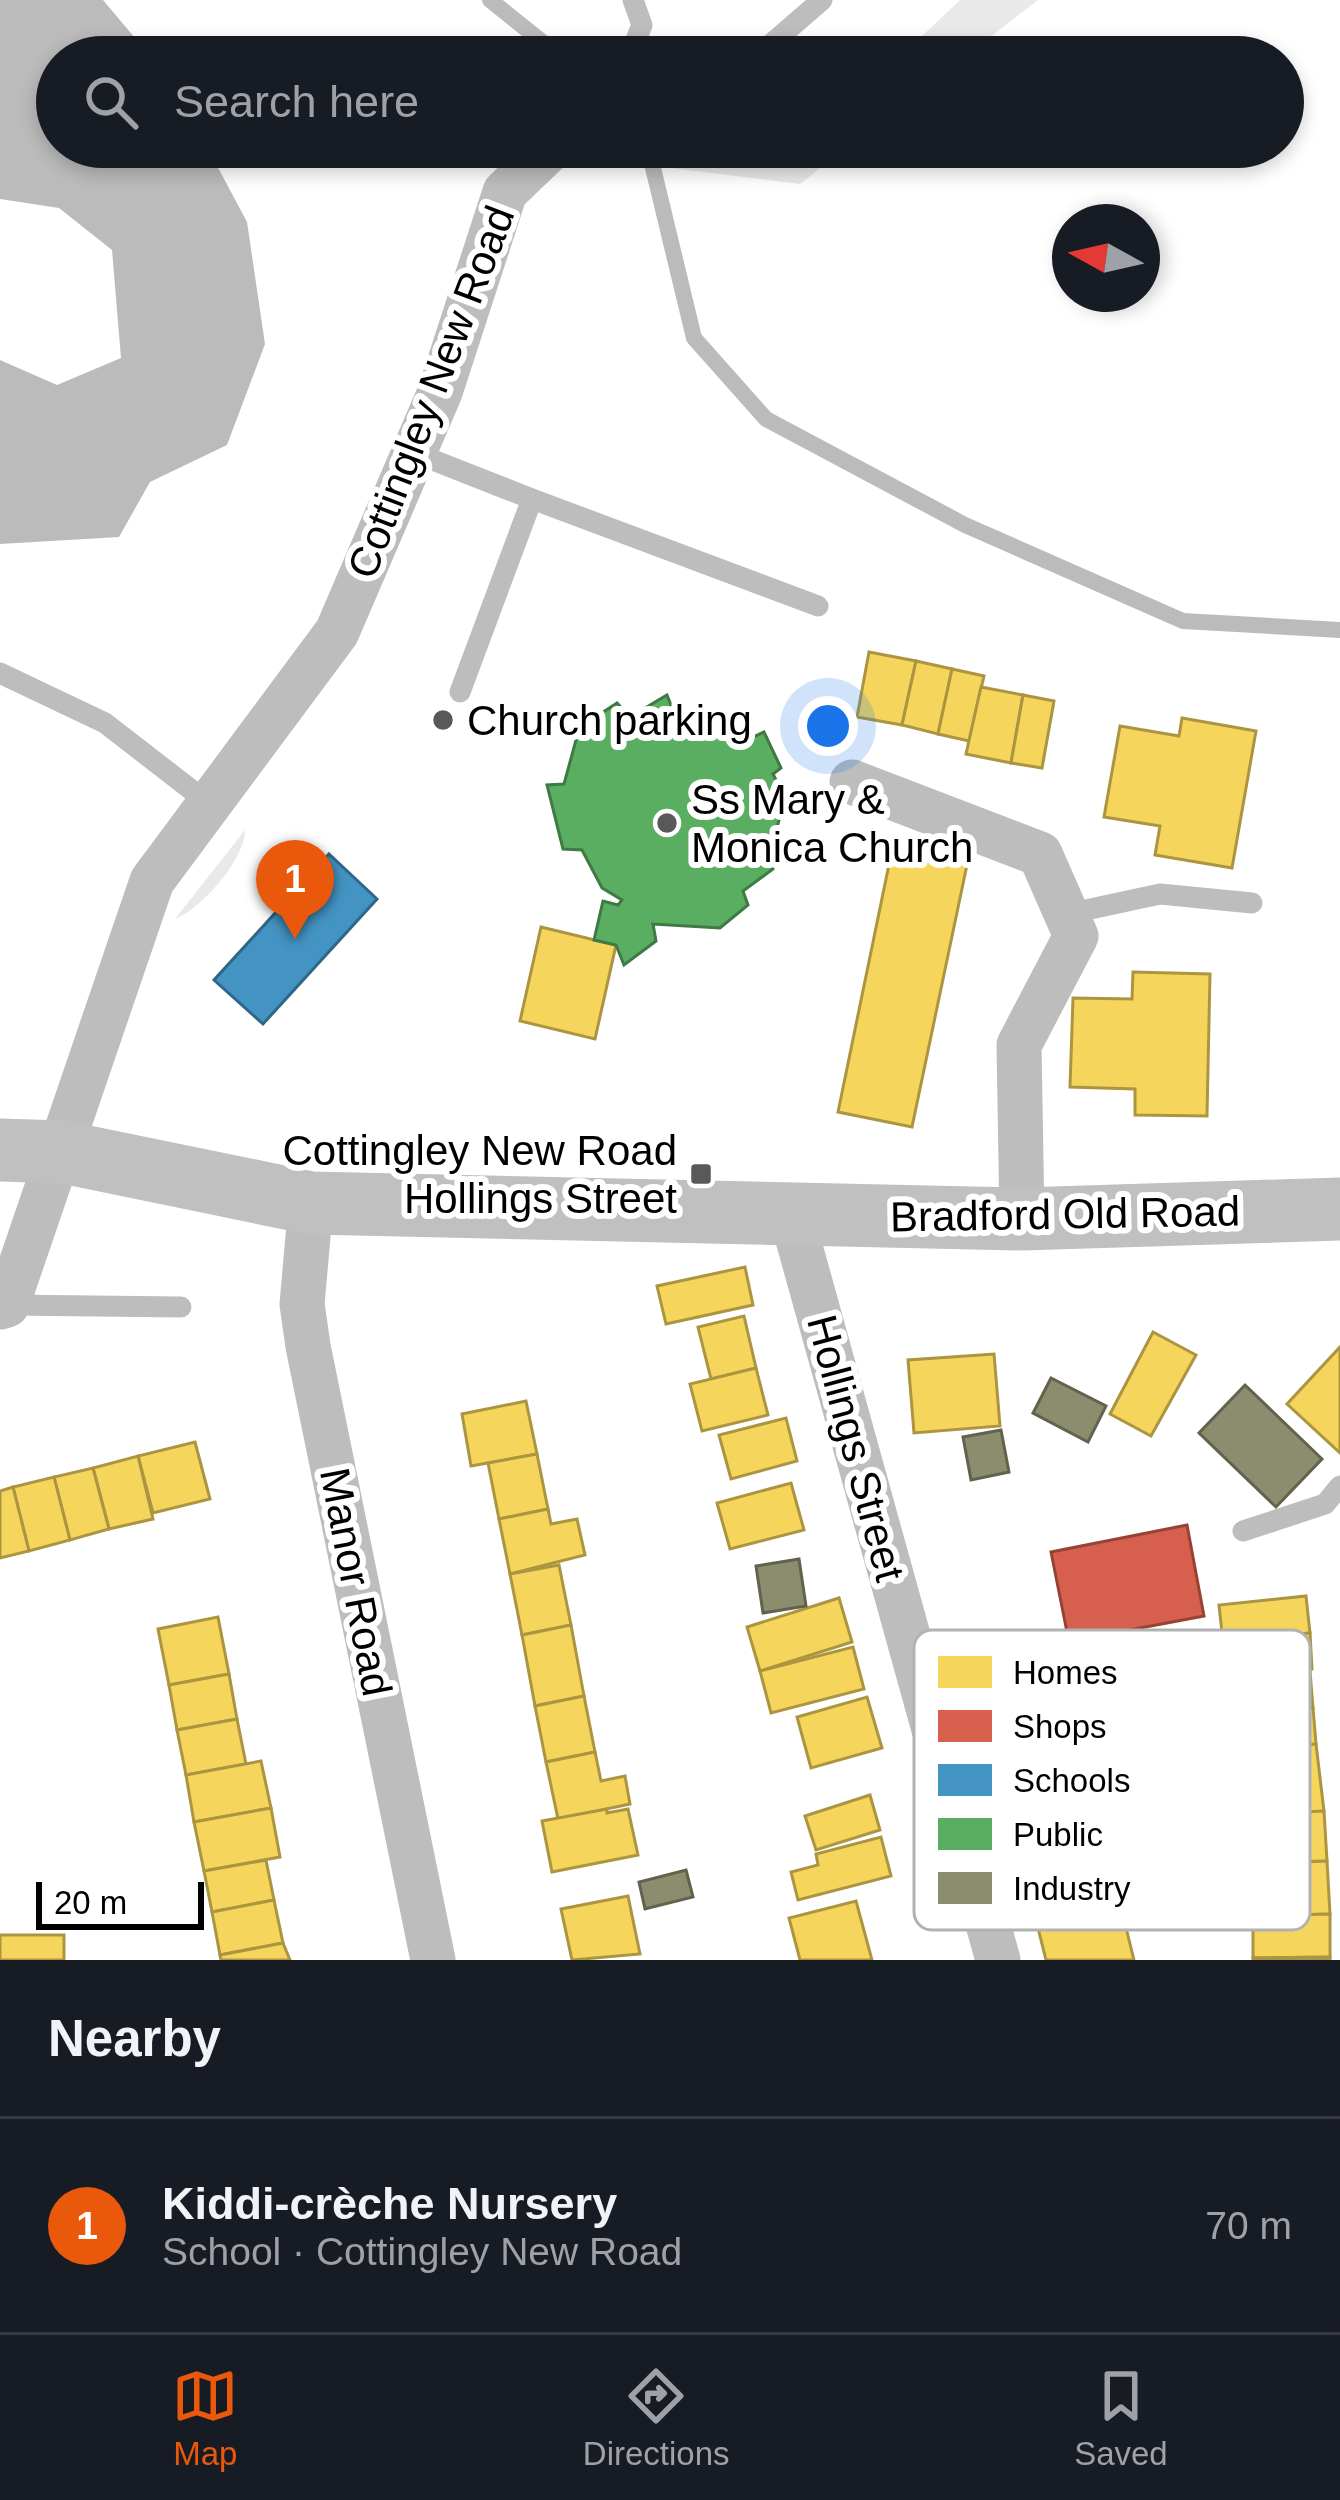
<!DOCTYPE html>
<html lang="en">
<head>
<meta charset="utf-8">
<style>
	:root { --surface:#171b24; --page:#242831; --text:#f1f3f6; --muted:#9ea1a6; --line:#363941; --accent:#ea580c }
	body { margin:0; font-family:Arial,sans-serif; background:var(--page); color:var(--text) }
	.compass { position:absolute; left:1052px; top:204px; width:108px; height:108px; border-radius:50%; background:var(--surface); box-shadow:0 6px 18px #0003; rotate:278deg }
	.scale { position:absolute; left:36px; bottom:30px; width:168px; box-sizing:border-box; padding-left:12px; border:6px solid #000; border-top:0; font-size:33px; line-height:42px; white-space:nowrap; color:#000; -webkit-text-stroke:9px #fff; paint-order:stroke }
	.you { position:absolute; left:828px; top:726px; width:42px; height:42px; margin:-30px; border:9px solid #fff; border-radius:50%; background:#1a73e8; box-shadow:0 0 0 18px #1a73e833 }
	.badge { display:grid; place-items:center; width:78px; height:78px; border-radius:50%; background:var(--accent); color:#fff; font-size:39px; font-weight:700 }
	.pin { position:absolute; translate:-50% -99px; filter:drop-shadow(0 3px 6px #0008) }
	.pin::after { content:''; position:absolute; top:63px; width:42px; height:36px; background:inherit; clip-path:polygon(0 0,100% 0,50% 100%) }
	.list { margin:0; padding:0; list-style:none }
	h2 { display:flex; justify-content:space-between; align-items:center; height:156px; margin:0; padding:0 48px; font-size:51px }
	h2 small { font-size:39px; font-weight:400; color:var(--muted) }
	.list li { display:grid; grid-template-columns:78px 1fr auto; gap:36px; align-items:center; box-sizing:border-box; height:216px; padding:0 48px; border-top:3px solid var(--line) }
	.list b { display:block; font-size:45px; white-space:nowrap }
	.list p { margin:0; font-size:39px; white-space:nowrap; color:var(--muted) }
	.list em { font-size:39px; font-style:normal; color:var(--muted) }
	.icon { flex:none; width:66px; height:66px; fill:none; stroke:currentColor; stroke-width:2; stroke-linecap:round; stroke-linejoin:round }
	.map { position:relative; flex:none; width:1340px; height:1960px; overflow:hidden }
	.search { position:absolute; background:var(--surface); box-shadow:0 6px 18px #0003; left:36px; right:36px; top:36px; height:132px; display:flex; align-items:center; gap:30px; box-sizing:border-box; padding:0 42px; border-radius:66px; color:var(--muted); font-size:45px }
	.sheet { height:372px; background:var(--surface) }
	nav { display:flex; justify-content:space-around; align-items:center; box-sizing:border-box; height:168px; border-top:3px solid var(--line); background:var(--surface); font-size:33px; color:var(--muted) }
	nav a { display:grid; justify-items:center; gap:6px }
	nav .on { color:var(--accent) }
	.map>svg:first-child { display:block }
	.green { fill:#e9e9e9 }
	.water { fill:#bbb }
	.homes { fill:#f6d55c; stroke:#ac9540; stroke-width:3 }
	.shops { fill:#d6604d; stroke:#964336; stroke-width:3 }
	.schools { fill:#4393c3; stroke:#2f6788; stroke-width:3 }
	.public { fill:#5aae61; stroke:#3f7a44; stroke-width:3 }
	.industry { fill:#8c8c6e; stroke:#62624d; stroke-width:3 }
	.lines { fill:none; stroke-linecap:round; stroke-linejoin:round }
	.stream { stroke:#bbb; stroke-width:16 }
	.service { stroke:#bdbdbd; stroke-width:21 }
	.minor { stroke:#bdbdbd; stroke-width:45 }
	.secondary { stroke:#c0c0c0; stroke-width:63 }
	.poi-dot { fill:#595959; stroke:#fff; stroke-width:4.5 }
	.labels { text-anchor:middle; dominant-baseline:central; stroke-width:12; stroke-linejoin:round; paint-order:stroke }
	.street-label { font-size:42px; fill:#000; stroke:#fff }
	.poi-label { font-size:42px; fill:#000; stroke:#fff; text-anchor:start }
	.key { fill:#fff; stroke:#b2b2b2; stroke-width:3 }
	.key-label { font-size:33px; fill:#000 }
</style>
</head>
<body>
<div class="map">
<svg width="1340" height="1960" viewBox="0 0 1340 1960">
	<rect width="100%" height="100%" fill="#fff"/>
	<g class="green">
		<polygon points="960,0 1038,0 964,57 900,57"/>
		<polygon points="677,147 847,147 800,184 671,168"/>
		<path d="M 245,830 C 245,859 202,908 175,919 Z"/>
	</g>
	<polygon class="water" points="0,0 103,0 151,57 57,57 57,147 207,147 247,222 265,344 227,445 150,482 119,537 0,544 0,360 57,385 121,358 112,250 59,208 0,199"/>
	<g class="homes">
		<polygon points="869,652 916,661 902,725 857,717"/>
		<polygon points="916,661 952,669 938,734 902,725"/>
		<polygon points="952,669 984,676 969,741 938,734"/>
		<polygon points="981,687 1023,695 1011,763 966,754"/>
		<polygon points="1023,695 1054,701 1042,768 1011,763"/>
		<polygon points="1182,718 1256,731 1232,868 1155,855 1160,826 1104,817 1120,726 1179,736"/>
		<polygon points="893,845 968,860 912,1127 838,1112"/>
		<polygon points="541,927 616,945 595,1039 520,1021"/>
		<polygon points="1133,972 1210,974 1207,1116 1135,1115 1135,1089 1070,1087 1073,998 1132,999"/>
		<polygon points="745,1267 753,1305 666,1324 657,1286"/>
		<polygon points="744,1316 756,1368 711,1379 698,1327"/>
		<polygon points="1153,1332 1196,1355 1151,1436 1110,1414"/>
		<polygon points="1340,1347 1340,1453 1287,1404"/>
		<polygon points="994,1354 1000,1426 914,1433 908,1360"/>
		<polygon points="756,1368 768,1415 702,1431 690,1384"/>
		<polygon points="526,1401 537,1454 471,1466 462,1414"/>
		<polygon points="786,1418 797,1461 731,1479 719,1435"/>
		<polygon points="195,1442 210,1499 153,1513 138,1456"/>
		<polygon points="537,1454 548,1509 499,1519 488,1463"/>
		<polygon points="138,1456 153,1519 109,1529 93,1468"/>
		<polygon points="93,1468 109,1529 70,1540 54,1477"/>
		<polygon points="54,1477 70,1540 29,1551 13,1487"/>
		<polygon points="791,1483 804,1530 730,1549 717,1503"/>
		<polygon points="13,1487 29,1551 0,1558 0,1491"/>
		<polygon points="548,1509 551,1524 577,1519 585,1555 510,1574 499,1519"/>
		<polygon points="559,1565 571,1625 522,1635 510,1574"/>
		<polygon points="1306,1596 1310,1633 1223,1642 1219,1605"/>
		<polygon points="839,1598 852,1642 760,1671 747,1627"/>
		<polygon points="218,1617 229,1674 169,1685 158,1629"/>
		<polygon points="571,1625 584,1696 535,1706 522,1635"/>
		<polygon points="1310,1633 1312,1669 1227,1679 1223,1642"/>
		<polygon points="853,1647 864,1689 771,1713 760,1671"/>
		<polygon points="1310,1671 1313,1708 1231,1716 1227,1679"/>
		<polygon points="229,1674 237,1719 177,1730 169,1685"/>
		<polygon points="584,1696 595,1752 546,1762 535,1706"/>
		<polygon points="867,1697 882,1748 811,1768 797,1717"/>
		<polygon points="1313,1708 1316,1744 1235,1752 1231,1716"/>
		<polygon points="237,1719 246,1764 186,1775 177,1730"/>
		<polygon points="1316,1744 1324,1811 1262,1815 1258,1751"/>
		<polygon points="595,1752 601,1781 625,1776 630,1804 558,1819 546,1762"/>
		<polygon points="261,1761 271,1808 194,1822 186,1775"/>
		<polygon points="870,1795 880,1830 816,1850 805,1816"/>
		<polygon points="271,1808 280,1857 204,1871 194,1822"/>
		<polygon points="607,1809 607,1813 628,1809 638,1855 552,1872 542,1821"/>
		<polygon points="1324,1811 1327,1861 1268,1862 1267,1850 1226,1852 1225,1815"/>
		<polygon points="881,1837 891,1876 798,1900 791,1872 818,1865 816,1854"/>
		<polygon points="266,1860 274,1900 212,1912 204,1871"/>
		<polygon points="1327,1861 1330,1914 1253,1916 1252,1864"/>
		<polygon points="1110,1863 1134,1960 1046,1960 1027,1884"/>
		<polygon points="628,1896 640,1954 572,1960 561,1909"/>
		<polygon points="274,1900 283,1943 220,1955 212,1912"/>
		<polygon points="856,1901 872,1960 800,1960 789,1918"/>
		<polygon points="1330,1914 1330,1957 1253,1958 1253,1916"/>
		<rect x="0" y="1935" width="64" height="25"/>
		<polygon points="283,1943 290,1960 221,1960 220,1955"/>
		<polygon points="1330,1957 1330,1960 1253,1960 1253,1958"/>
	</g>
	<polygon class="shops" points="1187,1525 1204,1616 1119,1632 1129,1685 1147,1682 1166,1784 1144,1788 1151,1823 1038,1846 998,1645 1067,1632 1051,1552"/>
	<polygon class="schools" points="329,854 377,899 263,1024 214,980"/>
	<polygon class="public" points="667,695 671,705 729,719 753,737 764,732 781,768 773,774 785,798 769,857 773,869 743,891 748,905 720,928 653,924 656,941 624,965 616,945 594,940 603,901 618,905 622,900 602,888 582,850 563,849 547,785 564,784 582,718 591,720 617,703 630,717"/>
	<g class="industry">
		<polygon points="1051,1378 1106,1406 1088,1442 1033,1413"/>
		<polygon points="1245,1385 1322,1459 1276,1507 1199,1433"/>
		<polygon points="1001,1430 1009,1472 971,1480 963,1437"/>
		<polygon points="799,1559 806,1606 763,1613 756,1566"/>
		<polygon points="686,1870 693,1897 645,1909 639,1882"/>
	</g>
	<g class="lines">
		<g class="stream">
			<polyline points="490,0 561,57"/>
			<polyline points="648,147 694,338 766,419 965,525 1183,621 1340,630"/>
		</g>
		<g class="service">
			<polyline points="629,57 642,25 633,0"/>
			<polyline points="756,57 822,0"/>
			<polyline points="415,453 532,499 460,692"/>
			<polyline points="532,499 818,606"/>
			<polyline points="0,673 105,723 207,802"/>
			<polyline points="1067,914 1160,894 1252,903"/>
			<polyline points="7,1305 181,1307"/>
			<polyline points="1243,1531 1325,1504 1340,1486"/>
		</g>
		<g class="minor">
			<polyline points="852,782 1040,854 1076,936 1019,1045 1022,1219"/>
			<polyline points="311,1203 302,1304 308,1346 433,1960"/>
			<polyline points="791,1214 998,1960"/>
			<polyline points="0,1307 7,1305 152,881 337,632 440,392 505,192 552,147"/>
		</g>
		<polyline class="secondary" points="0,1150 63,1152 311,1203 1022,1219 1340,1209"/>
	</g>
	<g class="poi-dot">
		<circle cx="443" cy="720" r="12"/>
		<circle cx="667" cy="823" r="12"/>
		<rect x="689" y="1162" width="24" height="24" rx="6"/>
	</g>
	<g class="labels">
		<g class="street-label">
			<text transform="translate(431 392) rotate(-69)">Cottingley New Road</text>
			<text transform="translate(1065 1214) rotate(-1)">Bradford Old Road</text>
			<text transform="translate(856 1448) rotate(75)">Hollings Street</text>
			<text transform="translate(356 1582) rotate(79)">Manor Road</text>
		</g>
		<g class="poi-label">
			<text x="467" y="720">Church parking</text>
			<text x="691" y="799">Ss Mary &amp;<tspan x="691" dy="48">Monica Church</tspan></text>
			<text x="677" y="1150" text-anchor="end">Cottingley New Road<tspan x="677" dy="48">Hollings Street</tspan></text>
		</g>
	</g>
	<rect x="914" y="1630" width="396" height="300" rx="18" class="key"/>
	<rect x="938" y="1656" width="54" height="32" fill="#f6d55c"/>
	<rect x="938" y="1710" width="54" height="32" fill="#d6604d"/>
	<rect x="938" y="1764" width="54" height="32" fill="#4393c3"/>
	<rect x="938" y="1818" width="54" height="32" fill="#5aae61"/>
	<rect x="938" y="1872" width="54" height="32" fill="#8c8c6e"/>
	<g class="key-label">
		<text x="1013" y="1684">Homes</text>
		<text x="1013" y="1738">Shops</text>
		<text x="1013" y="1792">Schools</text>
		<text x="1013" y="1846">Public</text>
		<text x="1013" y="1900">Industry</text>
	</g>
</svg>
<svg class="compass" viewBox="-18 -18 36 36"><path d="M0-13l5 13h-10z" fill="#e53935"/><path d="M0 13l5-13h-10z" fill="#9ea1a6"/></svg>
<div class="scale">20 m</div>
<div class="you"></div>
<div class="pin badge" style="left:295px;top:939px">1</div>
<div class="search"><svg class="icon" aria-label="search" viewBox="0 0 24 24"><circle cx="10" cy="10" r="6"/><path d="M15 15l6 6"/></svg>Search here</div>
</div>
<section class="sheet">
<h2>Nearby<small></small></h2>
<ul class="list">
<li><span class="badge">1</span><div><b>Kiddi-crèche Nursery</b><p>School · Cottingley New Road</p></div><em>70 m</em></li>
</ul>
</section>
<nav>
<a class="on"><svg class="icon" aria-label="map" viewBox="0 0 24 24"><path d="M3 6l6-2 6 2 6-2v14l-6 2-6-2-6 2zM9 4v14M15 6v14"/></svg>Map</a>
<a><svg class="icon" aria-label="directions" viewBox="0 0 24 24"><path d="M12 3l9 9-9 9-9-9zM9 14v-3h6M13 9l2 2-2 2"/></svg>Directions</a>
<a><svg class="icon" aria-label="saved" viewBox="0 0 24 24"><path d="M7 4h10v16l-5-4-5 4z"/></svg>Saved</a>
</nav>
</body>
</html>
